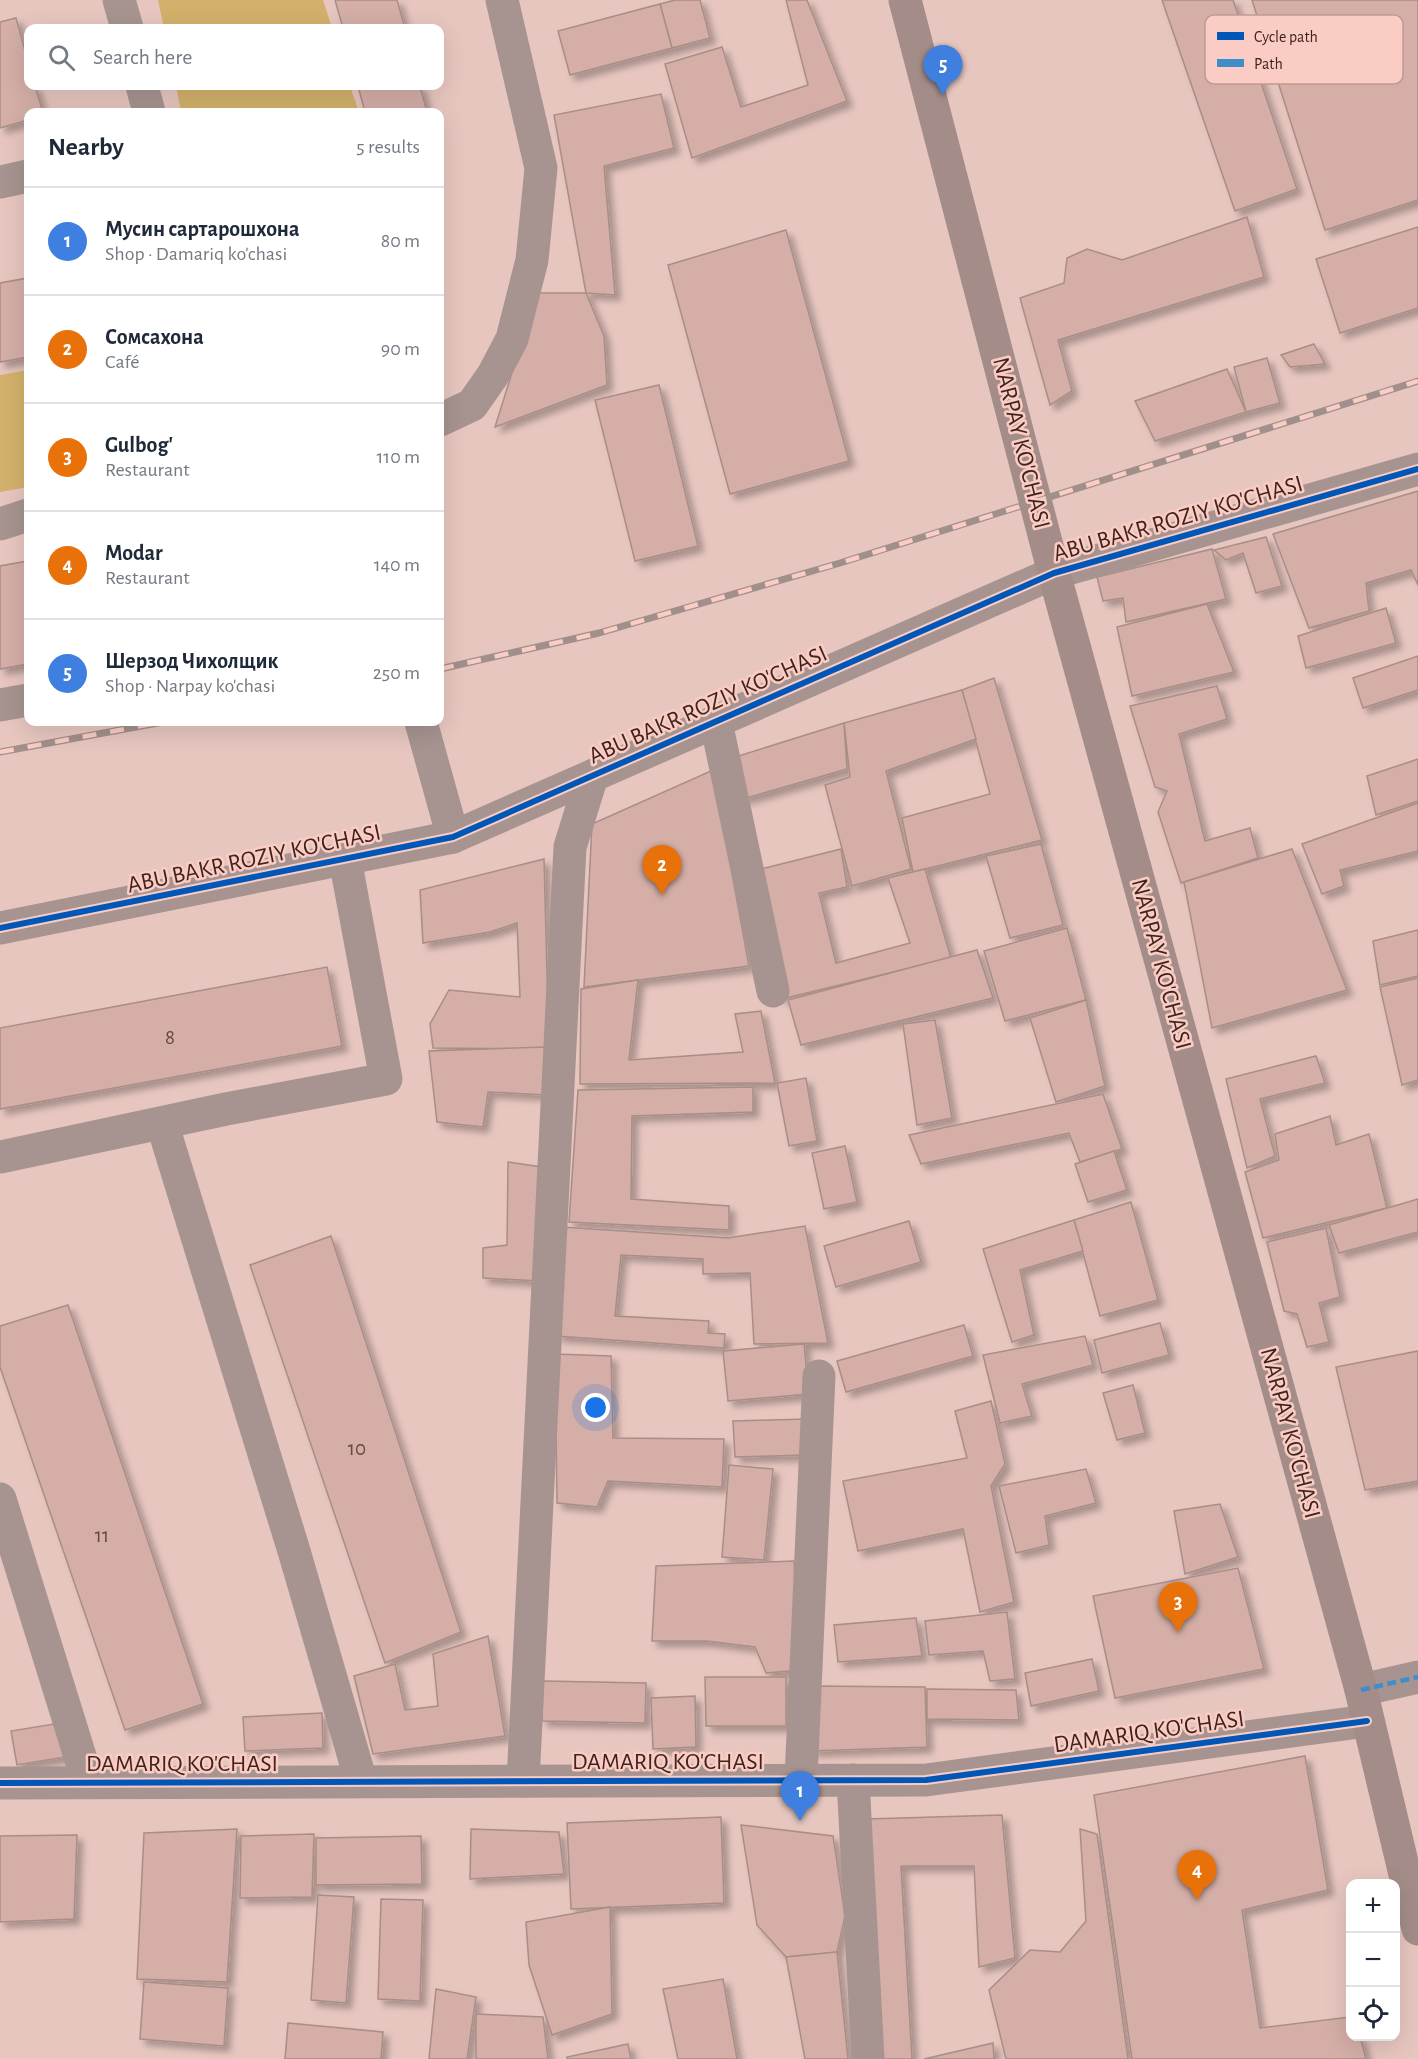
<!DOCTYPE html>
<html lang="en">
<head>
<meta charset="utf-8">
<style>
	:root { --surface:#fff; --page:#f6f6f7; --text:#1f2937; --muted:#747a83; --line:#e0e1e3; --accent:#db2777 }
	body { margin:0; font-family:"Alegreya Sans",sans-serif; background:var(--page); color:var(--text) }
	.controls { position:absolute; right:18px; bottom:18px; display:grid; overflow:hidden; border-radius:12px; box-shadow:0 6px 24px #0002 }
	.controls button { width:54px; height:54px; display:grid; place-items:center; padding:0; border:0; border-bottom:2px solid var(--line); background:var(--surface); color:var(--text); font:30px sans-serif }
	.you { position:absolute; left:596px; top:1408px; width:21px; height:21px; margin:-15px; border:4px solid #fff; border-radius:50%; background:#1a73e8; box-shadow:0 0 0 9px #1a73e833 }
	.badge { display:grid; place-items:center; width:39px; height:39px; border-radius:50%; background:var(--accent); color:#fff; font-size:20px; font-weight:700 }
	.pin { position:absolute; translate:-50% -50px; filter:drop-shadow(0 2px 3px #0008) }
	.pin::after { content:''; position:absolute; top:32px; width:21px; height:18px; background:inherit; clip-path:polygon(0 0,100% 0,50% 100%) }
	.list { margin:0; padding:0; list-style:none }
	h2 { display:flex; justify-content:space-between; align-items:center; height:78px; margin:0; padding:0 24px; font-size:26px }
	h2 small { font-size:20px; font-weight:400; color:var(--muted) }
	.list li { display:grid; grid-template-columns:39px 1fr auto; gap:18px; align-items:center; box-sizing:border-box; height:108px; padding:0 24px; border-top:2px solid var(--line) }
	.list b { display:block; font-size:22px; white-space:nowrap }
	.list p { margin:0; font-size:20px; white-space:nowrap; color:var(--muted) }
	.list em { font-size:20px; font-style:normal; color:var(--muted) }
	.icon { flex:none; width:33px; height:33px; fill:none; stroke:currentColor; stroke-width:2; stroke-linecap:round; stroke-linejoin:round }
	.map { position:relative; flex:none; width:1418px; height:2059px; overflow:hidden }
	.search { position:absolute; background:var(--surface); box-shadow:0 6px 24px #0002; left:24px; top:24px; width:420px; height:66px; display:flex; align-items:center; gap:15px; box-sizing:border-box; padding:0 21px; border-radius:12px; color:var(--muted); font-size:22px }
	.panel { position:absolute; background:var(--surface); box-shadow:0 6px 24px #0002; left:24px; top:108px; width:420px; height:618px; border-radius:12px }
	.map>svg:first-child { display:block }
	.green { fill:#d3b16c }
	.building { fill:#d4aea7; stroke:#a98d88; stroke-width:1.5; filter:url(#shadow) }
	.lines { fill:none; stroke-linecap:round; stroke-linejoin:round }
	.minor { stroke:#a79490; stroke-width:33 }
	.major { stroke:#a48d89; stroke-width:33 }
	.rail-casing { stroke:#a18f8b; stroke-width:7 }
	.rail { stroke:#faccc3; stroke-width:4.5; stroke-dasharray:14; stroke-linecap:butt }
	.quiet { stroke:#3f8eca; stroke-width:4.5; stroke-dasharray:9 4.5; stroke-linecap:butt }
	.cycleway-casing { stroke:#faccc3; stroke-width:10 }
	.cycleway { stroke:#0057b8; stroke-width:6 }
	.labels { text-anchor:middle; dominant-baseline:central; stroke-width:5; stroke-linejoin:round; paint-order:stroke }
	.number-label { font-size:21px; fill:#664741 }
	.street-label { font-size:24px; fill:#3f231d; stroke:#faccc3 }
	.key { fill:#faccc3; stroke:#c29991; stroke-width:1.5 }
	.key-label { font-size:16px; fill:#3f231d }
</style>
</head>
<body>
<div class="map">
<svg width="1418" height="2059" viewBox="0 0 1418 2059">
	<defs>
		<filter id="shadow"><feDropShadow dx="5.5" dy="5.5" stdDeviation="3" flood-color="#0004"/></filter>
	</defs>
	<rect width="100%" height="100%" fill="#e7c6bf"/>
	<g class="green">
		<polygon points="158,0 323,0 332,28 164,28"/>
		<polygon points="176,86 350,86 359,112 181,112"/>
		<polygon points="28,370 28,487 0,492 0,375"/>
	</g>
	<g class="building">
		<polygon points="335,0 397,0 405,28 343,28"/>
		<polygon points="675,0 700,0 710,38 672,48 660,4"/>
		<polygon points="786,0 807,0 847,101 692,158 665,64 722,47 741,107 808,85"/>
		<polygon points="1162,0 1233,0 1297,189 1235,211"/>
		<polygon points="1252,0 1418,0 1418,200 1325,230"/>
		<polygon points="660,4 672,48 570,75 558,31"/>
		<polygon points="16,18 28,62 28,86 35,86 43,112 28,112 28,120 0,128 0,22"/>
		<polygon points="358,86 420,86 427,112 365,112"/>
		<polygon points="661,94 674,148 604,166 615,295 586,293 554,115"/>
		<polygon points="1247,217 1264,277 1058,340 1072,391 1050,405 1020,298 1064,283 1067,258 1087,249 1122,260"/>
		<polygon points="1418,227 1418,308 1340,333 1316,259"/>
		<polygon points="786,230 849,461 730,494 668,265"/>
		<polygon points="28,278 28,357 0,362 0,283"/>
		<polygon points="537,293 586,293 604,336 607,385 495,427"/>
		<polygon points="1314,344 1325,364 1290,367 1281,355"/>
		<polygon points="1267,358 1280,403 1246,412 1234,367"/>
		<polygon points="1227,369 1246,412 1155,441 1135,401"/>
		<polygon points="659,385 698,546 635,561 595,400"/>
		<polygon points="1418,491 1418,585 1411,570 1366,583 1369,611 1309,628 1273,534"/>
		<polygon points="1266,537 1282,586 1256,593 1243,553 1226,560 1214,550"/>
		<polygon points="1212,549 1226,599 1126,622 1123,598 1103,601 1097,577"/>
		<polygon points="28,561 28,664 0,669 0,566"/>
		<polygon points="1207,604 1234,672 1132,696 1117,627"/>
		<polygon points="1386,608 1396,643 1306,668 1298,636"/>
		<polygon points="1418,656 1418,690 1363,708 1353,678"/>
		<polygon points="994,678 1042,840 913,872 902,818 990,794 962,690"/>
		<polygon points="1217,686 1227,719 1179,734 1205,841 1250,828 1258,858 1181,883 1158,812 1167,791 1155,787 1130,706"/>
		<polygon points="962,690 976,739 886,771 911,869 852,886 825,785 850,777 844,723"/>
		<polygon points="844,723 847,769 743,799 732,758"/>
		<polygon points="1418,759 1418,801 1376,815 1367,776"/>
		<polygon points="713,770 749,966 584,987 592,824"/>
		<polygon points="1418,803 1418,851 1340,870 1344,886 1322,894 1302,844"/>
		<polygon points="1041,844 1063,925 1010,938 986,856"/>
		<polygon points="841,849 847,887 819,893 836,963 910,943 888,878 925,869 951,958 782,999 757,870"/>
		<polygon points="1292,849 1347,990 1212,1028 1184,882"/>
		<polygon points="544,859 549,1049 433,1048 430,1024 449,990 520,997 517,923 490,932 423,943 420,890"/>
		<polygon points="1067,928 1086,1000 1005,1021 984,951"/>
		<polygon points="1418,930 1418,976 1380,985 1373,941"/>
		<polygon points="977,950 993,998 801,1045 788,1000"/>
		<polygon points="327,967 342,1046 0,1109 0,1028"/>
		<polygon points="1418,978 1418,1080 1402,1085 1380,987"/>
		<polygon points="638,980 629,1060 743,1052 735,1014 761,1011 775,1083 580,1084 581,989"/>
		<polygon points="1086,1000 1105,1086 1056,1102 1030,1018"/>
		<polygon points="935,1020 952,1118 917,1125 903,1024"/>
		<polygon points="545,1047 547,1095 488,1092 483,1127 437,1122 429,1051"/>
		<polygon points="1316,1056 1325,1083 1260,1099 1275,1156 1247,1168 1226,1079"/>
		<polygon points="806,1078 817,1141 789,1146 777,1083"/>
		<polygon points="753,1087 753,1112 632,1116 631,1199 729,1206 729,1230 569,1222 578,1090"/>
		<polygon points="1103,1094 1122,1149 1080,1162 1069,1133 921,1164 909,1135"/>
		<polygon points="1330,1116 1336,1145 1369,1134 1387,1208 1263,1238 1245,1172 1279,1160 1275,1134"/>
		<polygon points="845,1146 857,1202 824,1209 812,1153"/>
		<polygon points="1114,1151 1127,1190 1088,1202 1075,1164"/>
		<polygon points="508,1162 548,1168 541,1281 483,1278 483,1248 507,1245"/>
		<polygon points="1418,1199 1418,1232 1339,1253 1329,1225"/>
		<polygon points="1131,1202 1158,1300 1100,1316 1074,1220"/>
		<polygon points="1074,1220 1083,1251 1020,1270 1034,1335 1012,1342 983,1249"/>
		<polygon points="909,1221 921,1262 836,1287 824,1246"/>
		<polygon points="805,1226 828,1343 754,1344 750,1273 703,1274 703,1259 621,1255 615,1316 709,1321 708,1333 725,1334 724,1348 556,1336 562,1227 728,1238"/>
		<polygon points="1326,1228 1340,1297 1319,1303 1329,1342 1307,1347 1297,1314 1284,1311 1267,1242"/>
		<polygon points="331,1236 461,1632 385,1663 250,1265"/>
		<polygon points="68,1305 203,1704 125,1730 0,1367 0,1326"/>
		<polygon points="1160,1323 1169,1355 1102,1373 1094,1340"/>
		<polygon points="964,1325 973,1356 846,1392 837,1361"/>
		<polygon points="1085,1336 1093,1365 1022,1384 1032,1416 1000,1423 983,1355"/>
		<polygon points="804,1344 809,1394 728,1401 723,1351"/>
		<polygon points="1418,1351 1418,1481 1365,1490 1336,1367"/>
		<polygon points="555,1354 611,1356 613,1438 724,1439 722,1487 608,1481 597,1507 557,1503"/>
		<polygon points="1133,1385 1145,1433 1117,1440 1103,1393"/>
		<polygon points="991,1401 1005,1464 991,1486 1014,1602 980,1612 963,1529 858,1551 843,1481 967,1458 955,1411"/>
		<polygon points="806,1419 807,1455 735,1457 733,1421"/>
		<polygon points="729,1465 773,1469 764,1560 722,1557"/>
		<polygon points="1086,1469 1096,1503 1045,1516 1049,1545 1016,1553 999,1486"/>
		<polygon points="1220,1504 1238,1557 1185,1574 1174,1511"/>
		<polygon points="794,1561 800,1670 766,1673 755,1647 706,1641 652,1641 656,1566"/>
		<polygon points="1238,1568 1264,1669 1115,1698 1093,1596"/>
		<polygon points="1007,1612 1015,1679 990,1681 983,1651 929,1655 925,1621"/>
		<polygon points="916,1618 922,1656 838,1662 834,1625"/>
		<polygon points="488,1636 505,1736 373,1754 354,1676 395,1664 405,1710 438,1706 433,1654"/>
		<polygon points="1092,1659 1099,1691 1031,1706 1025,1673"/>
		<polygon points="705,1677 786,1677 786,1726 706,1726"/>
		<polygon points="543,1681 646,1683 645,1723 542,1721"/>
		<polygon points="812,1686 925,1687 927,1747 812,1751"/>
		<polygon points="927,1689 1016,1690 1019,1720 927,1719"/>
		<polygon points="695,1696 696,1747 653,1749 651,1698"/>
		<polygon points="322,1713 323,1748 245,1751 243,1717"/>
		<polygon points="60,1723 65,1757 17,1765 11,1731"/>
		<polygon points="1305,1756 1328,1890 1242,1910 1260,2028 1350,2017 1350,2036 1360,2036 1366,2059 1132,2059 1094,1795"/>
		<polygon points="1002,1815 1015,1958 979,1967 974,1866 901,1866 912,2059 874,2059 866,1819"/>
		<polygon points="721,1817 724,1903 571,1909 567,1823"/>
		<polygon points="741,1825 833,1836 845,1916 837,1952 786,1957 757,1925"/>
		<polygon points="237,1829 227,1982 137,1979 144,1833"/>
		<polygon points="471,1829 559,1832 564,1874 470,1879"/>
		<polygon points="1080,1829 1097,1834 1128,2059 1006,2059 989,1990 1030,1950 1060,1952 1086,1921"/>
		<polygon points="314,1834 312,1897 240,1898 241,1836"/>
		<polygon points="77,1835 74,1919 0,1922 0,1836"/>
		<polygon points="421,1836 422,1884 316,1885 316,1838"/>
		<polygon points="318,1895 354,1897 346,2003 311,2000"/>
		<polygon points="381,1899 423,1900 420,2001 378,1999"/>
		<polygon points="610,1907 612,2014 552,2035 529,1965 526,1922"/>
		<polygon points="837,1952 848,2059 805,2059 786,1957"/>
		<polygon points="723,1979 737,2059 678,2059 663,1989"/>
		<polygon points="144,1982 228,1988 224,2046 140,2039"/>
		<polygon points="436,1989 476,1997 467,2059 429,2059"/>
		<polygon points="476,2014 543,2017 548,2059 476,2059"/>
		<polygon points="288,2023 383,2032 381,2059 285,2059"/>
		<polygon points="993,2043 994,2059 924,2059"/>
		<polygon points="628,2044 631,2059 567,2059 567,2057"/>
	</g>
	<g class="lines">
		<g class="minor">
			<polyline points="119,0 127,28"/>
			<polyline points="142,86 149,112"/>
			<polyline points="0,182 28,176"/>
			<polyline points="440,420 472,405 493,375 512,339 532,260 541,168 502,0"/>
			<polyline points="0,524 28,515"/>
			<polyline points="0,705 28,700"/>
			<polyline points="421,722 453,837"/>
			<polyline points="716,722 773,991"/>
			<polyline points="0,928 453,837 1054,573 1418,469"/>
			<polyline points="162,1123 294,1551 361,1781"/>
			<polyline points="0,1157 226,1109 386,1079 345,859"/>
			<polyline points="0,1499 88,1782"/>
			<polyline points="1361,1690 1418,1677"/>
			<polyline points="801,1779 819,1376"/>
			<polyline points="853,1780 868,2059"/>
			<polyline points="523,1781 570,847 592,776"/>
			<polyline points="0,1783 926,1780 1367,1721"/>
		</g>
		<polyline class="major" points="905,0 1054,573 1361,1690 1418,1929"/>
		<defs>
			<g id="rail">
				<polyline points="440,669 599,633 840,563 1418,381"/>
				<polyline points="0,752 163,722"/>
			</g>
		</defs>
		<use href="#rail" class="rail-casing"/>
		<use href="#rail" class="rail"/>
		<polyline class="quiet" points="1361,1690 1418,1677"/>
		<defs>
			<g id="cycleway">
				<polyline points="0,928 453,837 1054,573 1418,469"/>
				<polyline points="0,1783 926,1780 1367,1721"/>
			</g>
		</defs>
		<use href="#cycleway" class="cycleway-casing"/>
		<use href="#cycleway" class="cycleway"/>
	</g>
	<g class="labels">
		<g class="number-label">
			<text x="170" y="1037">8</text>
			<text x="357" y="1448">10</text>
			<text x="102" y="1535">11</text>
		</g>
		<g class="street-label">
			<text transform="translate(1021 443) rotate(76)">NARPAY KO'CHASI</text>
			<text transform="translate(1178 519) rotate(-16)">ABU BAKR ROZIY KO'CHASI</text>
			<text transform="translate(708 705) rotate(-24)">ABU BAKR ROZIY KO'CHASI</text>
			<text transform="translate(254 859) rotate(-12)">ABU BAKR ROZIY KO'CHASI</text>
			<text transform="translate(1161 964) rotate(75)">NARPAY KO'CHASI</text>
			<text transform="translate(1290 1433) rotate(75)">NARPAY KO'CHASI</text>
			<text transform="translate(1149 1732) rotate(-8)">DAMARIQ KO'CHASI</text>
			<text x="668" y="1762">DAMARIQ KO'CHASI</text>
			<text x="182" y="1764">DAMARIQ KO'CHASI</text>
		</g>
	</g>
	<rect x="1205" y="15" width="198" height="69" rx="9" class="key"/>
	<rect x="1217" y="32" width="27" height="8" fill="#0057b8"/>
	<rect x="1217" y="59" width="27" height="8" fill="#3f8eca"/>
	<g class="key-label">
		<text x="1254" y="42">Cycle path</text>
		<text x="1254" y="69">Path</text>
	</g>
</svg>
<div class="controls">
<button>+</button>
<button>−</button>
<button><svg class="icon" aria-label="locate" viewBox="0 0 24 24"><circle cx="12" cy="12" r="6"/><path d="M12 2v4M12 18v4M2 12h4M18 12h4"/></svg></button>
</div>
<div class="you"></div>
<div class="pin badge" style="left:800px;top:1821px;background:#3f7fe0">1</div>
<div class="pin badge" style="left:662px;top:895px;background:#e8710a">2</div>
<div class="pin badge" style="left:1178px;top:1632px;background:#e8710a">3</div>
<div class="pin badge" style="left:1197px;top:1900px;background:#e8710a">4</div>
<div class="pin badge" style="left:943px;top:95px;background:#3f7fe0">5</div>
<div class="search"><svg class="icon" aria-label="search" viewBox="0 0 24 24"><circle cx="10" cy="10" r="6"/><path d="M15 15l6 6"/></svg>Search here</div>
<section class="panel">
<h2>Nearby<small>5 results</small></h2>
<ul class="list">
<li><span class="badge" style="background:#3f7fe0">1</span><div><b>Мусин сартарошхона</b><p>Shop · Damariq ko'chasi</p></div><em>80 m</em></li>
<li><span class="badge" style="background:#e8710a">2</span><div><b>Сомсахона</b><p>Café</p></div><em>90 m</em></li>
<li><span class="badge" style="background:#e8710a">3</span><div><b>Gulbog'</b><p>Restaurant</p></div><em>110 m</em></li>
<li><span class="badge" style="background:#e8710a">4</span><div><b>Modar</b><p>Restaurant</p></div><em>140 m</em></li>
<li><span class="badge" style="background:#3f7fe0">5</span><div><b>Шерзод Чихолщик</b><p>Shop · Narpay ko'chasi</p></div><em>250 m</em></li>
</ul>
</section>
</div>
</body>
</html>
